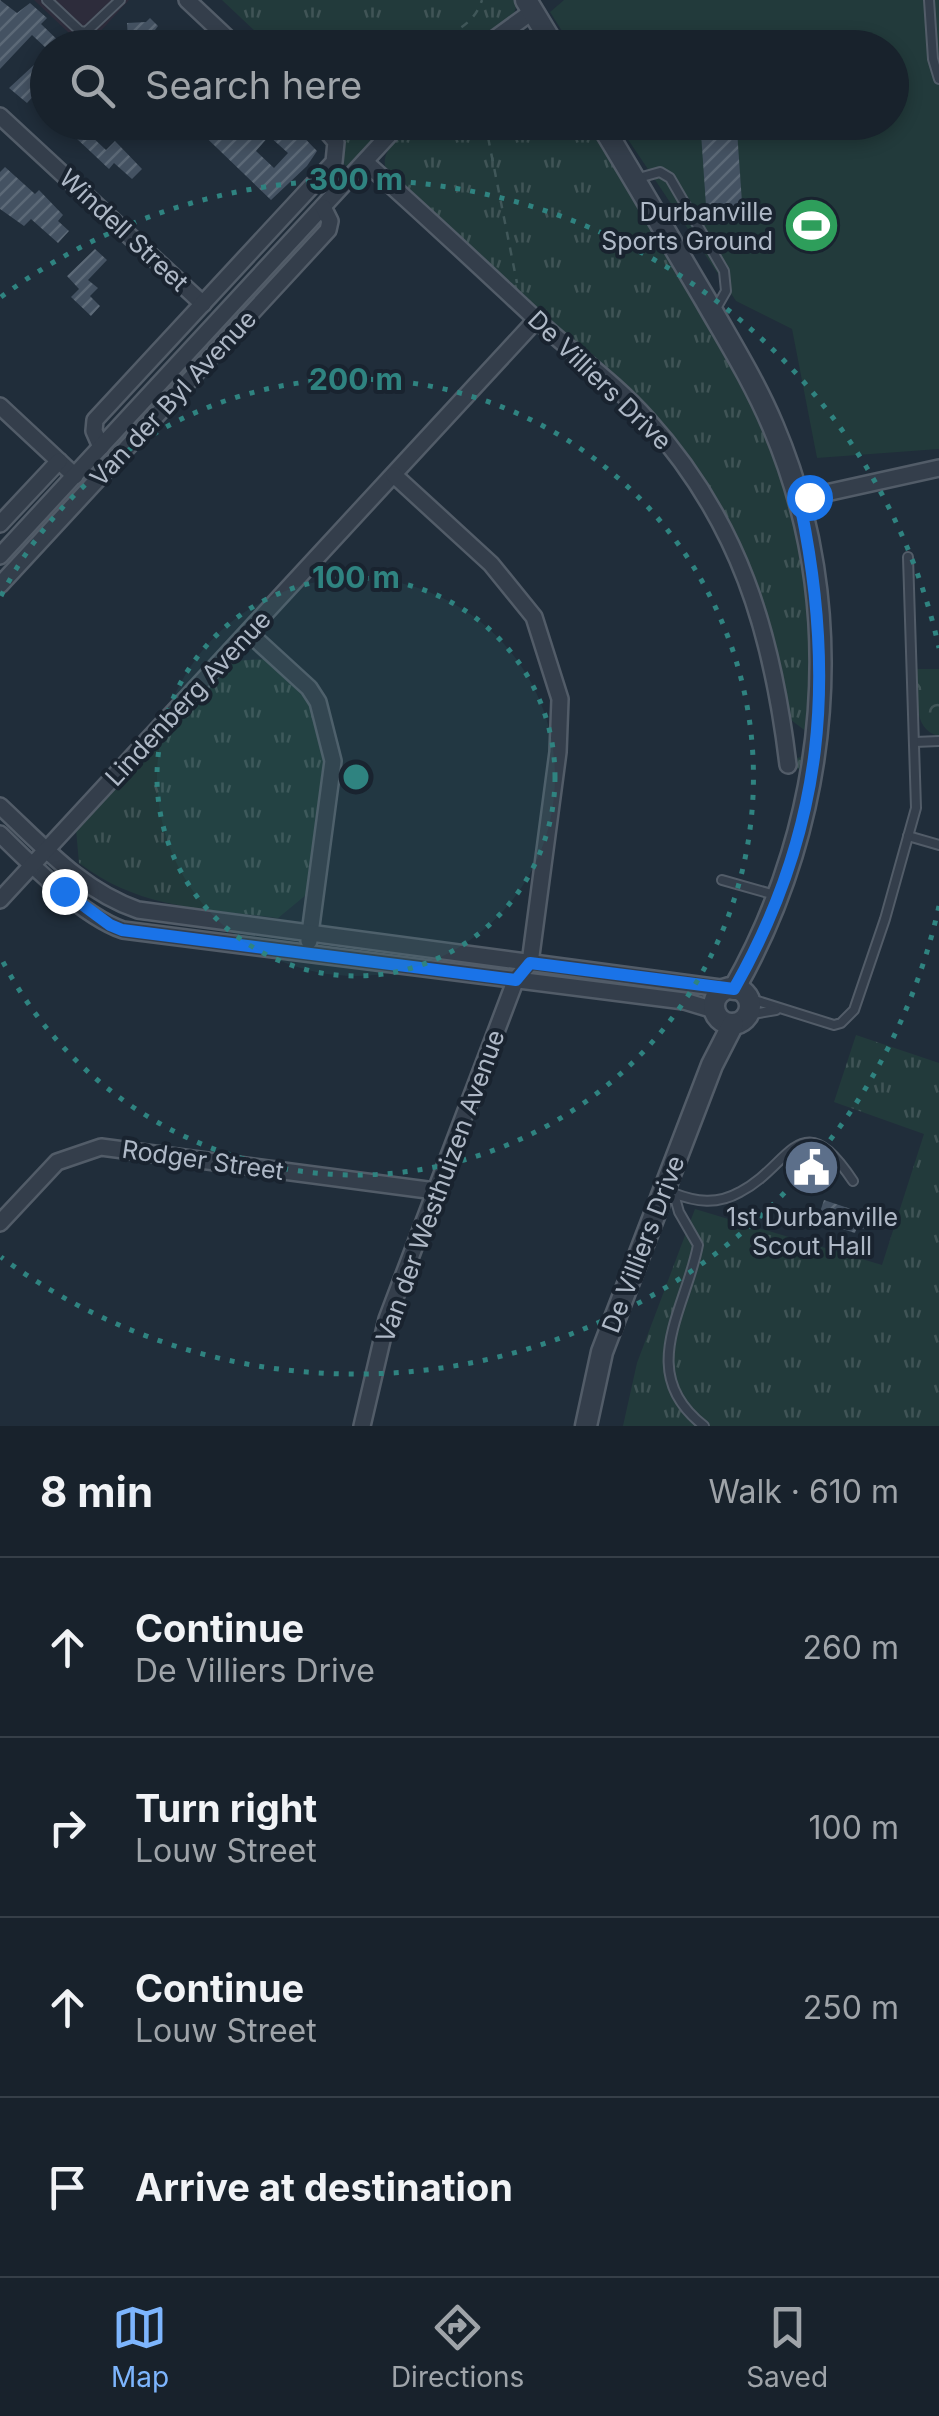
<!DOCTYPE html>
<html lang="en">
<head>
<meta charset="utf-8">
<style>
	:root { --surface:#18222c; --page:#252f38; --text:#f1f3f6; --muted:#9fa4a9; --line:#363f48; --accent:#7db5fd }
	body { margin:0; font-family:Inter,sans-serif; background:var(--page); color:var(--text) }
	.stop { position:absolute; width:30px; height:30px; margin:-22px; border:8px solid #1a73e8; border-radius:50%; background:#fff }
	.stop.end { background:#1a73e8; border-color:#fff; box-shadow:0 2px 10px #0008 }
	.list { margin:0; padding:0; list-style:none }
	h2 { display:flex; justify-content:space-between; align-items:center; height:130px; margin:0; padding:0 40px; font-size:42px }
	h2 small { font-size:32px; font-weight:400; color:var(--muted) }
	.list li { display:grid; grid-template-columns:65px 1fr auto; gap:30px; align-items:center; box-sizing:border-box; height:180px; padding:0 40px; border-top:2px solid var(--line) }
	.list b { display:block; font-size:38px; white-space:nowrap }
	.list p { margin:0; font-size:32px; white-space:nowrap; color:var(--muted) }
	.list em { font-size:32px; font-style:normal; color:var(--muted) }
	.icon { flex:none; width:55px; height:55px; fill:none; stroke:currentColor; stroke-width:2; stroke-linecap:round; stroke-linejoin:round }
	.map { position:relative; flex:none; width:939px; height:1426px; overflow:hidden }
	.search { position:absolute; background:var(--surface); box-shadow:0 5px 15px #0003; left:30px; right:30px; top:30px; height:110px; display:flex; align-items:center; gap:25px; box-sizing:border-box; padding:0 35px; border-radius:55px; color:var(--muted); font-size:38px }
	.sheet { height:850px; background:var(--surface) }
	nav { display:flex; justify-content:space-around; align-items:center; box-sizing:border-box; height:140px; border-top:2px solid var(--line); background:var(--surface); font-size:28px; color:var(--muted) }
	nav a { display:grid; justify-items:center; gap:5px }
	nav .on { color:var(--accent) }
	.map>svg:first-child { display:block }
	.medical { fill:#2d2c3b }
	.grass { fill:url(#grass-tufts) }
	.park { fill:url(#park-crowns) }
	.pitch { fill:#223a3b }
	.building { fill:url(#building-hatch); fill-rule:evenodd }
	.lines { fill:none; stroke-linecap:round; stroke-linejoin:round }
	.service-casing { stroke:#525c68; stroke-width:12 }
	.minor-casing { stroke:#525c68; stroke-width:20 }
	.tertiary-casing { stroke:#525c68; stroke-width:25 }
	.path { stroke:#405759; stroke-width:2.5; stroke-dasharray:8 8; stroke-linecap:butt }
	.service { stroke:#343e4b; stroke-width:8 }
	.minor { stroke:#343e4b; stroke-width:15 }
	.tertiary { stroke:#343e4b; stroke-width:20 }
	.route { stroke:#1a73e8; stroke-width:12 }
	.ring { fill:none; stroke:#2f8380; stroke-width:5; stroke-dasharray:5 10 }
	.labels { text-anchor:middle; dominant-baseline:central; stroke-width:8; stroke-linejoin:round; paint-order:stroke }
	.poi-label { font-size:25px; fill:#afb9c7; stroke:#19232f; text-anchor:end }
	.street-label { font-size:25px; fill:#afb9c7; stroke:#19232f }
	.centre { fill:#2f8380; stroke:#19232f; stroke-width:5 }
	.ring-label { font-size:30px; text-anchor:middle; font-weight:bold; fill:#2f8380; stroke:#19232f; stroke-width:8; stroke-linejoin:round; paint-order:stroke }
</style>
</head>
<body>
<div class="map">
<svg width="939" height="1426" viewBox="0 0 939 1426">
	<defs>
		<pattern id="grass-tufts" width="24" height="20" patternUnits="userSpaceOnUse" patternTransform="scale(2.5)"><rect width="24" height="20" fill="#223a3b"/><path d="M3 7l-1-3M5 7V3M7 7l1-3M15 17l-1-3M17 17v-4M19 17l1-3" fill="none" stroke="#405456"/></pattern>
		<pattern id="park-crowns" width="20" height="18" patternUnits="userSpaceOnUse" patternTransform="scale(2.5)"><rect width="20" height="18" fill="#223a3b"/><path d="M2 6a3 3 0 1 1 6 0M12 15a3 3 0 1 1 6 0" fill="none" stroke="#405456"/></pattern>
		<pattern id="building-hatch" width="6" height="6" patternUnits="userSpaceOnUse" patternTransform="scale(2.5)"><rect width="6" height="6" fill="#445262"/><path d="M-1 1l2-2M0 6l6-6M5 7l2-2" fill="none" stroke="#5c6977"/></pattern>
	</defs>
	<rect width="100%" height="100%" fill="#202d3a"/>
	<polygon class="medical" points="34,0 129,0 85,48"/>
	<g class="grass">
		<polygon points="222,0 518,0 513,17 470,47 273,48"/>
		<polygon points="391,123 347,167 342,162 343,145 332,122"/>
		<path d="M 413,123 L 590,123 L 740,376 L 779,460 L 804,546 L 815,693 L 806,769 L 794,769 L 794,760 L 804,755 L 807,732 L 791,720 C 773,625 745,539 689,460 L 388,174 C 376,153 400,137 413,123 Z"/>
		<path d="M 265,659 L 311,700 L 325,759 L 307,894 L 278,918 C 204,908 141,910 79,863 L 76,829 L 234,661 Z"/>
		<polygon points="856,1035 939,1063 939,1426 623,1426 637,1363 695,1209 882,1265 924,1134 834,1102"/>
	</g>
	<path class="park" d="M 917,669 L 939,669 L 939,736 C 911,730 918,692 917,669 Z"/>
	<polygon class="pitch" points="564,0 939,0 939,449 817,458 792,329 736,301 617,123 892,122 892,48 572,47 550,12"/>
	<g class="building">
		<polygon points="0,0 17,13 30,3 47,18 41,24 66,48 46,48 32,35 0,69"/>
		<polygon points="150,18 158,26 155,30 166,40 160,48 148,48 140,40 128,40 127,23 146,22"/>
		<polygon points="48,52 48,100 38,91 27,103 9,88"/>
		<polygon points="59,122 100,122 89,134 106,150 115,141 142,169 132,179 114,163 109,169"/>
		<path d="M 190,122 L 289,122 L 317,151 L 307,166 L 271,200 ZM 269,136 L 288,153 L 274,168 L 256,151 Z"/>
		<polygon points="737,130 743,217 707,220 701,133"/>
		<polygon points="5,167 35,194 39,190 63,215 58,221 69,231 58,243 31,219 24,226 0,209 0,172"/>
		<polygon points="95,249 107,260 88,280 98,288 90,296 100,306 91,316 71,297 79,289 67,276"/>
		<polygon points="824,1200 869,1215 864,1229 857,1227 855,1233 817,1221"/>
	</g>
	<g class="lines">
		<defs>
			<g id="service">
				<polyline points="47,0 80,31 86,32 120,0"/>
				<polyline points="929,0 933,59 939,79"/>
				<polyline points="635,179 660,172 670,178 724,271 726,291 714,312"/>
				<polyline points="915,742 939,741"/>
				<polyline points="908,836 939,845"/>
				<polyline points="722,880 775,895"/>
				<polyline points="748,998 834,1025 841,1023 854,1010 885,919 916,808 908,557"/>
				<polyline points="747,1015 776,1010"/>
				<path d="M 673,1193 C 696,1202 717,1205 740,1192 C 791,1166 800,1101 853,1181"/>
				<path d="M 674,1194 L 679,1212 L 698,1245 C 686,1309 635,1373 704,1426"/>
			</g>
			<g id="minor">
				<polyline points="187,0 238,48"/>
				<polyline points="482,48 533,11"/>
				<polyline points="0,116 203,304"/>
				<path d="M 365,162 C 424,214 481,268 539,322 C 574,354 615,383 647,419 C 739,521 772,631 788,765"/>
				<polyline points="0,406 75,476"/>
				<polyline points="101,447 94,431 95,420 334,162 336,142 319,122"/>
				<polyline points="799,499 939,468"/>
				<polyline points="0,524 59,461"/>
				<polyline points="0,556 401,122"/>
				<polyline points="0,585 328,230 330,221 323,207"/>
				<polyline points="249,633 309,688 318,702 333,761 309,941"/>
				<path d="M 0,806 C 42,845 82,891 138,910 L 728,989"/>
				<path d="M 0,834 C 29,863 84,917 123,930 L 684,1001 L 714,1010"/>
				<polyline points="0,900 537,319"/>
				<polyline points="0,1223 57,1162 101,1147 435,1191"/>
				<polyline points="362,1426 387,1319 516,979 530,963 558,752 560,699 534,617 491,564 394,475"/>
			</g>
			<g id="tertiary">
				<polyline points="526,0 555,48"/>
				<path d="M 600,122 C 636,181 670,240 705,299 C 729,341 754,381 773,426 C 850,607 831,819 734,989"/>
				<circle cx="732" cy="1006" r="18"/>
				<polyline points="586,1426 602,1352 712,1065 733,1024"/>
			</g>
		</defs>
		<use href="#service" class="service-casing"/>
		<use href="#minor" class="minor-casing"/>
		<use href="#tertiary" class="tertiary-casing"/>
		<g class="path">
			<path d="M 437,48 C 455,27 473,27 482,0"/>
			<polyline points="485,122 517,283"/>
			<polyline points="349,137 366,122"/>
		</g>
		<use href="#service" class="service"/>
		<use href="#minor" class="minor"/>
		<use href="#tertiary" class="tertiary"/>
	</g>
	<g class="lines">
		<path class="route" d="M 64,891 L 110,925 L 122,930 L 516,980 L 530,963 L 734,989 C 825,829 837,676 799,499 L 809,497"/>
	</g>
	<circle cx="356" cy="777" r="199" fill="#2f8380" fill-opacity=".12"/>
	<g class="ring">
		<circle cx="356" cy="777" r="199"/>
		<path d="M1 596A398 398 0 1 1 1 958"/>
		<path d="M939 906A597 597 0 0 1 1 1257M1 297A597 597 0 0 1 939 648"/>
	</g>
	<defs>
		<symbol id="stadium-disc" viewBox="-11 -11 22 22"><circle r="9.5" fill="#2e9e5b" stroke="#19232f"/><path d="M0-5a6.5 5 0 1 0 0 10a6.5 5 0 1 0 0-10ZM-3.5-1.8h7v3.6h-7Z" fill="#fff"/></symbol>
		<symbol id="civic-disc" viewBox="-11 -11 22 22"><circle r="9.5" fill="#5c6f8a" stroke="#19232f"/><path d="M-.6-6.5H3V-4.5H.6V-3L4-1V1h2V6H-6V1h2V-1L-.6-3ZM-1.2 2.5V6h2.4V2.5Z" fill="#fff"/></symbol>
	</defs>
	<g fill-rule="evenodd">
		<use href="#stadium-disc" x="780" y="194" width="63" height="63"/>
		<use href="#civic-disc" x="780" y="1136" width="63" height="63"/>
	</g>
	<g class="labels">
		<g class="poi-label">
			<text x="773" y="212">Durbanville<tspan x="773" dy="29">Sports Ground</tspan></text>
			<text x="812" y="1217" text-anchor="middle">1st Durbanville<tspan x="812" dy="29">Scout Hall</tspan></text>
		</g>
		<g class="street-label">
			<text transform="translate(124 230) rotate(43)">Windell Street</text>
			<text transform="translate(600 380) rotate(44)">De Villiers Drive</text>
			<text transform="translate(173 398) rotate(-47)">Van der Byl Avenue</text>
			<text transform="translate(188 698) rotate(-47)">Lindenberg Avenue</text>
			<text transform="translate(203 1160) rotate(8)">Rodger Street</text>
			<text transform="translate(440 1186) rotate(-70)">Van der Westhuizen Avenue</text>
			<text transform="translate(643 1244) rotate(-69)">De Villiers Drive</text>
		</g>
	</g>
	<circle cx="356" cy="777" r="15" class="centre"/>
	<g class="ring-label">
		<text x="356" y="190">300 m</text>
		<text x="356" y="390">200 m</text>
		<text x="356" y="588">100 m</text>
	</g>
</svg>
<div class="stop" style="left:809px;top:497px"></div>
<div class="stop end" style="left:64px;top:891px"></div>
<div class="search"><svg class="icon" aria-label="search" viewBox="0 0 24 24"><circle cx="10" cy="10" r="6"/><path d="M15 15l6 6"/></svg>Search here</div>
</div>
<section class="sheet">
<h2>8 min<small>Walk · 610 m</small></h2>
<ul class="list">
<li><svg class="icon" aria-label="ahead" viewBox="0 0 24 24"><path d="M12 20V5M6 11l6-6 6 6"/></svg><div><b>Continue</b><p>De Villiers Drive</p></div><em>260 m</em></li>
<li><svg class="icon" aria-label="right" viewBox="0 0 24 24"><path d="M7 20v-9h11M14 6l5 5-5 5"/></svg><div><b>Turn right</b><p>Louw Street</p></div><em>100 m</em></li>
<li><svg class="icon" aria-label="ahead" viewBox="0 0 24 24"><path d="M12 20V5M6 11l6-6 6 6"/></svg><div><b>Continue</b><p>Louw Street</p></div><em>250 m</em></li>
<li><svg class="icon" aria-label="arrive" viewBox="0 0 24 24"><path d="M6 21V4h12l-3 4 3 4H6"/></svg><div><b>Arrive at destination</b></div></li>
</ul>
</section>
<nav>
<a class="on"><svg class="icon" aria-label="map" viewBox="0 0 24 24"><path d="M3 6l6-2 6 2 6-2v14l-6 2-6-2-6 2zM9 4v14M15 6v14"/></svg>Map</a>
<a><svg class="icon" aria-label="directions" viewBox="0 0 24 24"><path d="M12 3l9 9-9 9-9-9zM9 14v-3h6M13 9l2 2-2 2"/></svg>Directions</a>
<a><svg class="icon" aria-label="saved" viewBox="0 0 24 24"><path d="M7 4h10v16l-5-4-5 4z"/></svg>Saved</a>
</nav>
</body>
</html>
